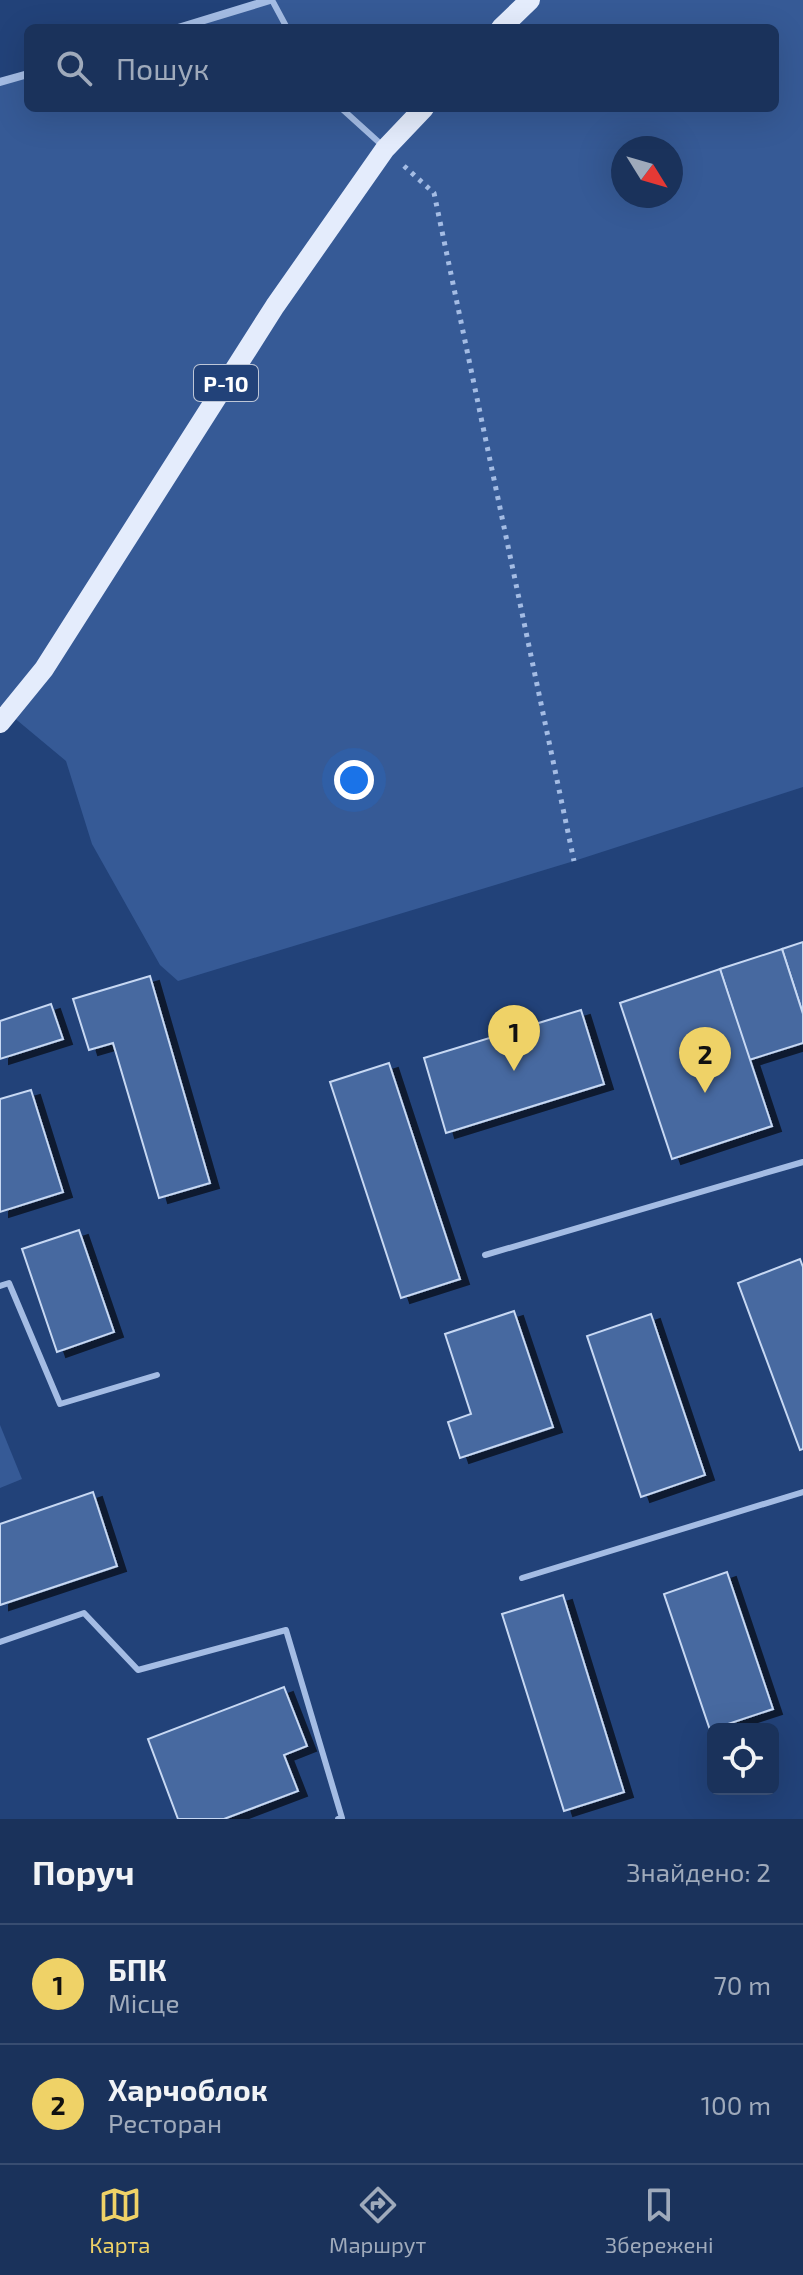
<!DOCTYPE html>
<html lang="uk">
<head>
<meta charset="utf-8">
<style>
	:root { --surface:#1a325b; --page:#233a61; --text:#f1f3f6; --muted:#9faabb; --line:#384d71; --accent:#efd267 }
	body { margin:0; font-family:"Exo 2",sans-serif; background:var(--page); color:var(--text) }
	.controls { position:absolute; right:24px; bottom:24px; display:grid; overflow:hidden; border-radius:12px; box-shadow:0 8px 32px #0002 }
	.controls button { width:72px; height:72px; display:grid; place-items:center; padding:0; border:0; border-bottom:2px solid var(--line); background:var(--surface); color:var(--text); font:40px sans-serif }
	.compass { position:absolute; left:611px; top:136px; width:72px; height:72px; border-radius:50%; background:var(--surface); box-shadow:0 8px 32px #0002; rotate:127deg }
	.you { position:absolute; left:354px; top:780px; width:28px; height:28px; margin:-20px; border:6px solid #fff; border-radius:50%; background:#1a73e8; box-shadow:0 0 0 12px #1a73e833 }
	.badge { display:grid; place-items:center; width:52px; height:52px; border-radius:50%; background:var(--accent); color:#111; font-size:26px; font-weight:700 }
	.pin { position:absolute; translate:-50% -66px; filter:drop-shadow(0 2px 4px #0008) }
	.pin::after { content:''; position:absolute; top:42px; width:28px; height:24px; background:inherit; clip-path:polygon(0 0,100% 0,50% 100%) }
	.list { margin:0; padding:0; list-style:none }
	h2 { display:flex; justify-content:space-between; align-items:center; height:104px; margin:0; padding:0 32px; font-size:34px }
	h2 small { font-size:26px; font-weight:400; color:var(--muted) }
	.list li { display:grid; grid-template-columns:52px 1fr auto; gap:24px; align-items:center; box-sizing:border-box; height:120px; padding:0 32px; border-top:2px solid var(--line) }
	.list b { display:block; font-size:30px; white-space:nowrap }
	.list p { margin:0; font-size:26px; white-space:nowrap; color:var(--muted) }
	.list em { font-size:26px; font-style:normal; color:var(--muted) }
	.icon { flex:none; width:44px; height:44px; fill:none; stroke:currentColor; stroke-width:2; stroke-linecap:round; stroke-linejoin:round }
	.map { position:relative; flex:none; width:803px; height:1819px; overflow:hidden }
	.search { position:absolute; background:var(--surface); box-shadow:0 8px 32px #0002; left:24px; right:24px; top:24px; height:88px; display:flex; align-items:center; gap:20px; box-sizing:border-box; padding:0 28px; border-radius:12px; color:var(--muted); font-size:30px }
	.sheet { height:344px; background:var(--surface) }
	nav { display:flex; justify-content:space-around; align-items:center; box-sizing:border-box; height:112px; border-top:2px solid var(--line); background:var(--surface); font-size:22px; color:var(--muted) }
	nav a { display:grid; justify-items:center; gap:4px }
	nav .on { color:var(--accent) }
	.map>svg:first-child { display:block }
	.green { fill:#365a96; fill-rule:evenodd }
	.building { fill:#4669a0; stroke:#c7d8f3; stroke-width:2; filter:url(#shadow) }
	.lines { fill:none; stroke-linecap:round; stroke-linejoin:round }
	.path { stroke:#a4bce4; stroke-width:5; stroke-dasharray:4 6; stroke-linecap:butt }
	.service { stroke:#a4bce4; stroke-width:6 }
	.minor { stroke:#a4bce4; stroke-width:8 }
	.primary { stroke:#e4ecfc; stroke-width:20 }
	.labels { text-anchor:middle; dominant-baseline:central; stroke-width:7; stroke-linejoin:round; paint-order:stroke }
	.shield { fill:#224279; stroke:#bdc6d7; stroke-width:2 }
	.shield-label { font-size:22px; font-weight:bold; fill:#fff }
</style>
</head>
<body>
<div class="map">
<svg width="803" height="1819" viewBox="0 0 803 1819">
	<defs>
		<filter id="shadow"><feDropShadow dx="9" dy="5" stdDeviation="0" flood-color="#0009"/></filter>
	</defs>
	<rect width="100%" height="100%" fill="#224279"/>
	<g class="green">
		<path d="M 270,0 L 803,0 L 803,787 L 574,861 L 178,981 L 160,965 L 92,844 L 66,761 L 0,706 L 0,82 L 28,74 L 28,108 L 775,108 L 775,28 L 178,28 ZM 623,148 L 671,148 L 671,196 L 623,196 Z"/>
		<polygon points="0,1425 22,1479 0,1488"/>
	</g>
	<g class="building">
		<polygon points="803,942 803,1014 782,949"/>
		<polygon points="782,949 803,1014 803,1043 749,1060 720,969"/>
		<polygon points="720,969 772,1126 672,1159 620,1003"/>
		<polygon points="150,976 210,1183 159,1198 113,1043 89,1050 73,999"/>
		<polygon points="51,1004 63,1039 0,1059 0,1021"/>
		<polygon points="581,1010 604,1084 446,1133 424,1058"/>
		<polygon points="389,1063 460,1279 401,1298 330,1082"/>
		<polygon points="31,1090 63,1192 0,1212 0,1099"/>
		<polygon points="79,1230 114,1332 57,1352 22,1249"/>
		<polygon points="800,1259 803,1267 803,1449 800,1450 738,1283"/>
		<polygon points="514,1311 553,1427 460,1458 448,1422 471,1414 445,1334"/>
		<polygon points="651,1314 705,1475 641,1497 587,1336"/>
		<polygon points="93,1492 117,1566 0,1605 0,1524"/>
		<polygon points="727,1572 773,1709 710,1730 664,1594"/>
		<polygon points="563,1595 624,1792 564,1811 502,1614"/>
		<polygon points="284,1687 307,1746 284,1755 298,1791 224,1819 178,1819 148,1739"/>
	</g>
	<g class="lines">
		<polyline class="path" points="404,166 434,193 574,861"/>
		<g class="service">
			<polyline points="272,0 287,28"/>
			<polyline points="341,108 383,146"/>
			<polyline points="485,1255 803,1162"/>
			<polyline points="0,1286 9,1283 60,1404 157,1375"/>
			<polyline points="522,1578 803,1492"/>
			<polyline points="0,1642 84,1613 138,1670 286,1630 342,1818 338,1819"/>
		</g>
		<g class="minor">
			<polyline points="178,28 270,0"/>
			<polyline points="0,82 28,74"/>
		</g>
		<g class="primary">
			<polyline points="501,28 530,0"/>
			<polyline points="0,723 44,669 275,306 385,149 424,108"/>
		</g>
	</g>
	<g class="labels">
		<rect class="shield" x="194" y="365" width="64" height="36" rx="6"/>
		<g class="shield-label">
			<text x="226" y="383">Р-10</text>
		</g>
	</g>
</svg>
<div class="controls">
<button><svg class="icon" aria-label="locate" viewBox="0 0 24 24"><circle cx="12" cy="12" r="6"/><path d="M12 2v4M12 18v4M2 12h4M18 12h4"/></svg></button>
</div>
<svg class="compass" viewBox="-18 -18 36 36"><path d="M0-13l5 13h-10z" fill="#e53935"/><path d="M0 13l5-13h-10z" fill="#9faabb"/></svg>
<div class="you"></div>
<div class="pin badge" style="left:514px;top:1071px">1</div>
<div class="pin badge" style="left:705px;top:1093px">2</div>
<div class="search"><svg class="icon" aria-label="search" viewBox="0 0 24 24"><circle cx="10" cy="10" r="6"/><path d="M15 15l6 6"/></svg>Пошук</div>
</div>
<section class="sheet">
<h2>Поруч<small>Знайдено: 2</small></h2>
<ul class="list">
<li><span class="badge">1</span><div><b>БПК</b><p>Місце</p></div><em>70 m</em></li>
<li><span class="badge">2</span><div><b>Харчоблок</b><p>Ресторан</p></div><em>100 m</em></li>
</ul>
</section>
<nav>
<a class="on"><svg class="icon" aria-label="map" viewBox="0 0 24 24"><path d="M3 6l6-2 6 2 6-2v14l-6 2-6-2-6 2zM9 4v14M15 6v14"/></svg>Карта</a>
<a><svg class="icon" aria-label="directions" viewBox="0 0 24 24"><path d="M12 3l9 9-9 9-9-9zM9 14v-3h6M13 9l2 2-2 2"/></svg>Маршрут</a>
<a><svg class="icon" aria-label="saved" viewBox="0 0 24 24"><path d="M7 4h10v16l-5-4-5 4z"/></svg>Збережені</a>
</nav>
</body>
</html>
